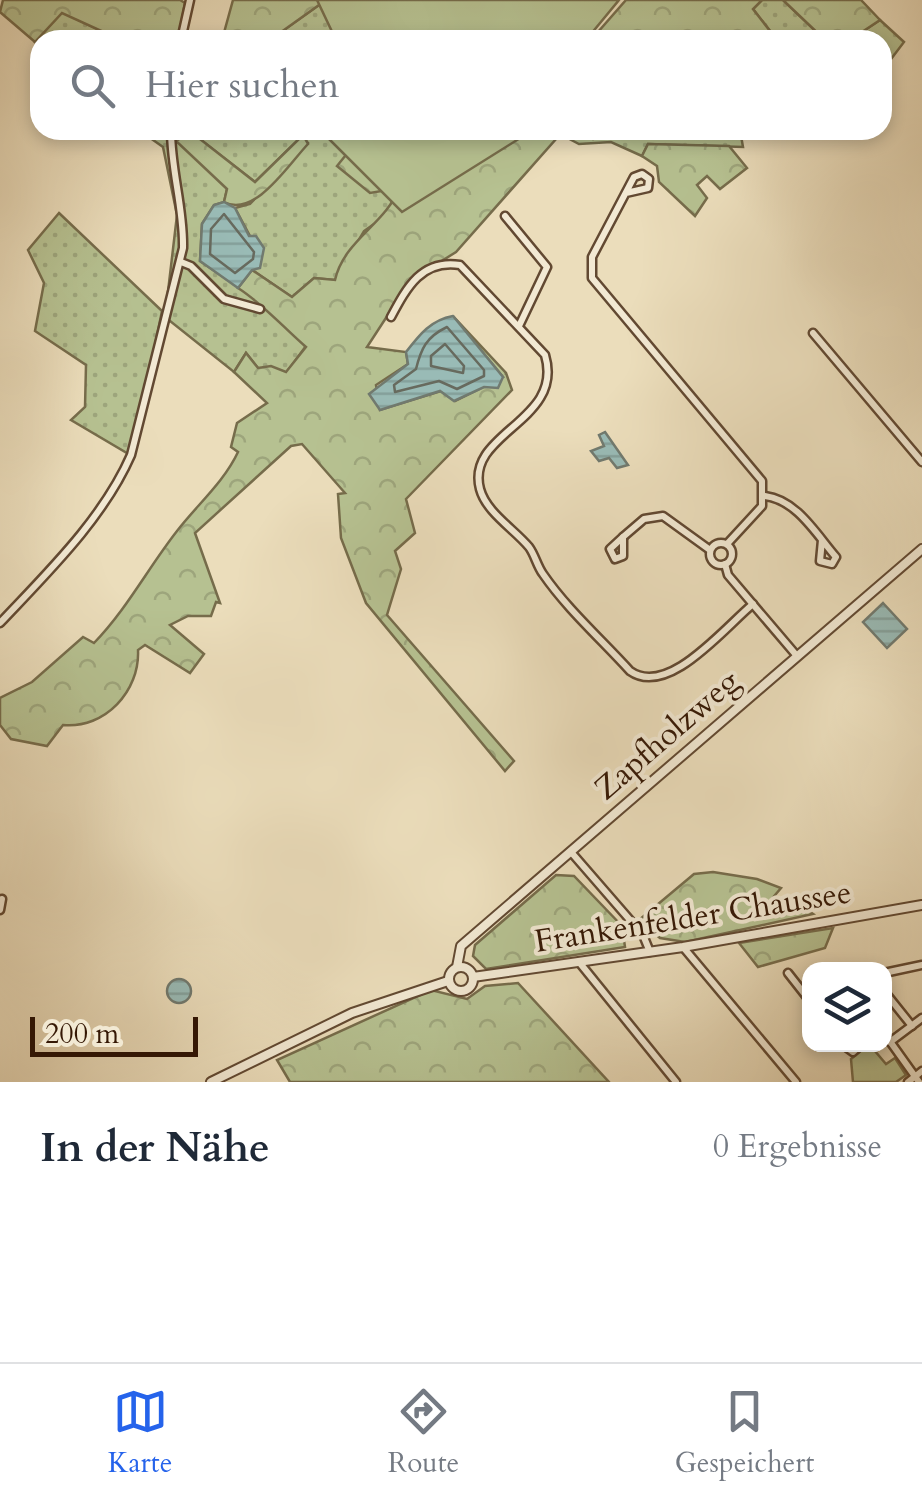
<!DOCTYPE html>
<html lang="de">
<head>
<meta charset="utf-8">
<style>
	:root { --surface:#fff; --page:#f6f6f7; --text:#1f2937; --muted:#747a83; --line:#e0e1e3; --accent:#2563eb }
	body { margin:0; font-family:Cardo,serif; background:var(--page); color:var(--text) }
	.controls { position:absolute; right:30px; bottom:30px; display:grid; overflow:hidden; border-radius:20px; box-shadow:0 5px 15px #0003 }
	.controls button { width:90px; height:90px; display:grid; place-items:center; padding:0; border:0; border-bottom:2px solid var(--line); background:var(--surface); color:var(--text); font:50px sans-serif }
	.scale { position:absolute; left:30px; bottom:25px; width:168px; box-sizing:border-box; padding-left:10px; border:5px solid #351805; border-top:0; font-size:28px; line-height:35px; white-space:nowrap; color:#351805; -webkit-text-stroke:8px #f2e9d3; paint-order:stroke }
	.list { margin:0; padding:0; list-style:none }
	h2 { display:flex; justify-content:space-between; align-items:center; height:130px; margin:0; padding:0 40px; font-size:42px }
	h2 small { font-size:32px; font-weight:400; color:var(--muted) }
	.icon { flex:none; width:55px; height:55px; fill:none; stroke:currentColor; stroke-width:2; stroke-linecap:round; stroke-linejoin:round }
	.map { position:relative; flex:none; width:922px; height:1082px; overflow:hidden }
	.search { position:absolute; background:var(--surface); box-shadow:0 5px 15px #0003; left:30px; right:30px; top:30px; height:110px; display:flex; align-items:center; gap:25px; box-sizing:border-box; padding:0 35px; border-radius:30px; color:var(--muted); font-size:38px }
	.sheet { height:280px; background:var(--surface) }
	nav { display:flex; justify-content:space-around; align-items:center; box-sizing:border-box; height:140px; border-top:2px solid var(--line); background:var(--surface); font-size:28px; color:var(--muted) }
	nav a { display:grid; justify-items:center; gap:5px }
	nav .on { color:var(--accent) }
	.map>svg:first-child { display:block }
	.grass { fill:url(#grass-dots); stroke:#766c4b; stroke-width:2.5 }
	.forest { fill:url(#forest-crowns); stroke:#766c4b; stroke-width:2.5 }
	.green { fill:#b6c191; stroke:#766c4b; stroke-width:2.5 }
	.water { fill:url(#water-rules); stroke:#717a6f; stroke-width:2.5 }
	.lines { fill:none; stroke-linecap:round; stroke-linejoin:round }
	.shore { stroke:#676a5e; stroke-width:2.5 }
	.minor-casing { stroke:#624932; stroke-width:11 }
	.tertiary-casing { stroke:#624932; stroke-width:12 }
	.minor { stroke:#f2e9d3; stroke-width:6 }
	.tertiary { stroke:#f2e9d3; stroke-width:8 }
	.labels { text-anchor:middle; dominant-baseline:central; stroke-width:8; stroke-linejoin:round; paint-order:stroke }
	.street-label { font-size:32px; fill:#351805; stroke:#f2e9d3 }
</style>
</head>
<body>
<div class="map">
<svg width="922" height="1082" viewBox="0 0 922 1082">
	<defs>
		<pattern id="grass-dots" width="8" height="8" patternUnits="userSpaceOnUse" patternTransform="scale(2.5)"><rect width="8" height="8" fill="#b6c191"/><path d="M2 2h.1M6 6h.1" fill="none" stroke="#9da57c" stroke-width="1.8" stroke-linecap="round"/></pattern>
		<pattern id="forest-crowns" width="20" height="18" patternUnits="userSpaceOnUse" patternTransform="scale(2.5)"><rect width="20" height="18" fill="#b6c191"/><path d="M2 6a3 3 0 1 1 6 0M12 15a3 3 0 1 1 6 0" fill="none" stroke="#9da57c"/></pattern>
		<pattern id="water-rules" width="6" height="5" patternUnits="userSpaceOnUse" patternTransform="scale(2.5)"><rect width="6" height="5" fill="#99bbb6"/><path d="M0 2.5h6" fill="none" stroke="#84a09b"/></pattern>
	</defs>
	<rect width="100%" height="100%" fill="#ebddbb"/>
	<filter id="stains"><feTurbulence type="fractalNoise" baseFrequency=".002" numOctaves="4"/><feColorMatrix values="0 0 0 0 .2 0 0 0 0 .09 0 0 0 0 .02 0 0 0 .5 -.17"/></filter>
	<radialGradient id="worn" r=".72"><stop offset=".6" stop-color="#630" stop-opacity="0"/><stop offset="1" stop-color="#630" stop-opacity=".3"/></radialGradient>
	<g class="grass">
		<polygon points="326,0 382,40 270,40"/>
		<polygon points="762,0 783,0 825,40 777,40 753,9"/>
		<polygon points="62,12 121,40 40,40 40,46 35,42"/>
		<polygon points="880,20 904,42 882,71 882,40 850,40"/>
		<polygon points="139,130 366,130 400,187 388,214 364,231 335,280 314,278 292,297 252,270 250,236 235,208 250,204 308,143 302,136 255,182 192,133 227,189 224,202 214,205 202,224 200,261 268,307 306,346 286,373 258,368 246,353 234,372 165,317 177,215 163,147"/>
		<polygon points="564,130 589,130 586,136 593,139 605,130 740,130 743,147 648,144 642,156 611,142 579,144 560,134"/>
		<polygon points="59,213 162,311 132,456 71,420 85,407 86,365 35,331 44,283 28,250"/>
	</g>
	<g class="forest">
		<polygon points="3,0 180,0 185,3 178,40 121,40 62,13 35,42 0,12"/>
		<polygon points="233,0 326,0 270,40 222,40"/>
		<polygon points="626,0 762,0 753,9 777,40 591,40"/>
		<polygon points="783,0 861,0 880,20 850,40 825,40"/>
		<path d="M 366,130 L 564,130 L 456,252 L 410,281 L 367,347 L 406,352 L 408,364 L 376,385 L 380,410 L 441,391 L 455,401 L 503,377 L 453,316 L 506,373 L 512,390 L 406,499 L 415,533 L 395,551 L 401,569 L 387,615 L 514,761 L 505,771 L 366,603 L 341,538 L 338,494 L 345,493 L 302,444 L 291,446 L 195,533 L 220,603 L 216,602 L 211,616 L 188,616 L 170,625 L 204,654 L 190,673 L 145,645 L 138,650 C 140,691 105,729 63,725 L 47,746 L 11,739 L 0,725 L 0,698 L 32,682 L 83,637 L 94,643 C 127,609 148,568 177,531 C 197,505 224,482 238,452 L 231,447 L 237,423 L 267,403 L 234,372 L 246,353 L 258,368 L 271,366 L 286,372 L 306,347 C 282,326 263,304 238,288 L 252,270 L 292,297 L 314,278 L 335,280 C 344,240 386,224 399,188 L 370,193 L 337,166 Z"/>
		<path d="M 191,132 L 255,182 L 303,135 L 308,144 C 288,165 255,218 224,202 L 227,189 L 176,141 Z"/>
		<polygon points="648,144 729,146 747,168 720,189 707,176 697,185 707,198 695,216 659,182 657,166 642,156"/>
		<polygon points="713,872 757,879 781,888 770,901 781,914 804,908 813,914 685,942 660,938 639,920 694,874"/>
		<polygon points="556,875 574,876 622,926 625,947 486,969 473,956 475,945"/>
		<polygon points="833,928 825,948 758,967 739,943"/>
		<polygon points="518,983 609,1082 290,1082 277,1060 431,990 467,999 485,986"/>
	</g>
	<g class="green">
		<polygon points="317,0 619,0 586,40 336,40"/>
		<polygon points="330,130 533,130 402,212 326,136"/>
		<polygon points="869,1044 886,1064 895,1058 906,1075 896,1082 853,1082 851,1059"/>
	</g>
	<g class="water">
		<polygon points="224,202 235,208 249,236 256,236 264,248 260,268 252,270 238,288 200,261 202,224 214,205"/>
		<path d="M 453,316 L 503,377 L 498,388 L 484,387 L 454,401 L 440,391 L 380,410 L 369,394 L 408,364 L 406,352 C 420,334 431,320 453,316 Z"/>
		<polygon points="605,432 628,465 617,468 609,458 599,461 591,451 604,446 599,435"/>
		<polygon points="883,603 907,629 887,648 863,622"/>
		<circle cx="179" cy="991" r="12"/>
	</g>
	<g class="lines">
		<g class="shore">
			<polygon points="224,214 254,252 253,259 235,273 210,254 211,229"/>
			<path d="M 447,327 L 484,370 L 484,376 L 457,389 L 439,381 L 395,392 L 394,385 L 416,369 C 421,349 426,337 447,327 Z"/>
			<polygon points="445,344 464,366 463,373 431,366 431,356"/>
		</g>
		<defs>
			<g id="minor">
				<polyline points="181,40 190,0"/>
				<polyline points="626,193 648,188 649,179 642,174 634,177 592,257 592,278 762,481 762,506 727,544"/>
				<polyline points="505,216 547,267 519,326"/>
				<polyline points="181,262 191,266 224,299 260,309"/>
				<path d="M 391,317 C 407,287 422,259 460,265 L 545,355 C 565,422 465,432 480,489 C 486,512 514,529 529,547 C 535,555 537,566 543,574 C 567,609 602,640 630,671 C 668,698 724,628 753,604"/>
				<polyline points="813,333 922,462"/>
				<path d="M 765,496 C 797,500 816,534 836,557 L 832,564 L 820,561 L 822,540"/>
				<polyline points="623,537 644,519 663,516 710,550"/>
				<polygon points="623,537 623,556 615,559 610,549"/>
				<circle cx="721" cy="554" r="11"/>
				<polyline points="725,564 728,575 797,656"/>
				<path d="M 0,623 C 47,573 103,519 131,455 L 183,248 C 184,208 171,171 171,130"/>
				<polyline points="571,852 643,935 650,952"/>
				<polyline points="0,910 2,899"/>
				<polyline points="683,947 796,1082"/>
				<polyline points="579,962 676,1082"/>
				<polyline points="788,973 810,1001"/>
				<polyline points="884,973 922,965"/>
				<polyline points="884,991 912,1026"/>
				<polyline points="884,1033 919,1082"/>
				<polyline points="890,1042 922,1018"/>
				<polyline points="842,1044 853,1052 862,1044"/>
				<polyline points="908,1082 922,1071"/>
			</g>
			<g id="tertiary">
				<circle cx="461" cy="979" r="12"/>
				<polyline points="457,967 461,946 922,549"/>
				<polyline points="473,977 683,947 922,905"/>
				<polyline points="211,1082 352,1013 448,981"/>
			</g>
		</defs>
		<use href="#minor" class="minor-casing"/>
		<use href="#tertiary" class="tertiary-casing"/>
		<use href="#minor" class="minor"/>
		<use href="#tertiary" class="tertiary"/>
	</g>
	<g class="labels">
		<g class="street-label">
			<text transform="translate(667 735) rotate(-41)">Zapfholzweg</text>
			<text transform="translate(693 917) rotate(-9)">Frankenfelder Chaussee</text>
		</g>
	</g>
	<rect width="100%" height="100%" filter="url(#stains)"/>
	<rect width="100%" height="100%" fill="url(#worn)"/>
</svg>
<div class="controls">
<button><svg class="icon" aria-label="layers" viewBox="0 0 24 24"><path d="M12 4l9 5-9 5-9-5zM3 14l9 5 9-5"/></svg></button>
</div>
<div class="scale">200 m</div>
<div class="search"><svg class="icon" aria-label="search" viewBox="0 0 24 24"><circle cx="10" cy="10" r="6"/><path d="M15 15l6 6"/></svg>Hier suchen</div>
</div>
<section class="sheet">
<h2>In der Nähe<small>0 Ergebnisse</small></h2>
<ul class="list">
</ul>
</section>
<nav>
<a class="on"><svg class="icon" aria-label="map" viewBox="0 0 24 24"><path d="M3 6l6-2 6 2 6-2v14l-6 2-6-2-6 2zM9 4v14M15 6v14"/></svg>Karte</a>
<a><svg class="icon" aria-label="directions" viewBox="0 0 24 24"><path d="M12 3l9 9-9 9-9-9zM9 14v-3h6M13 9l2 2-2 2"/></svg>Route</a>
<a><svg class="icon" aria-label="saved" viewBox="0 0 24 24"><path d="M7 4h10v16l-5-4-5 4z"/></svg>Gespeichert</a>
</nav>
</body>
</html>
